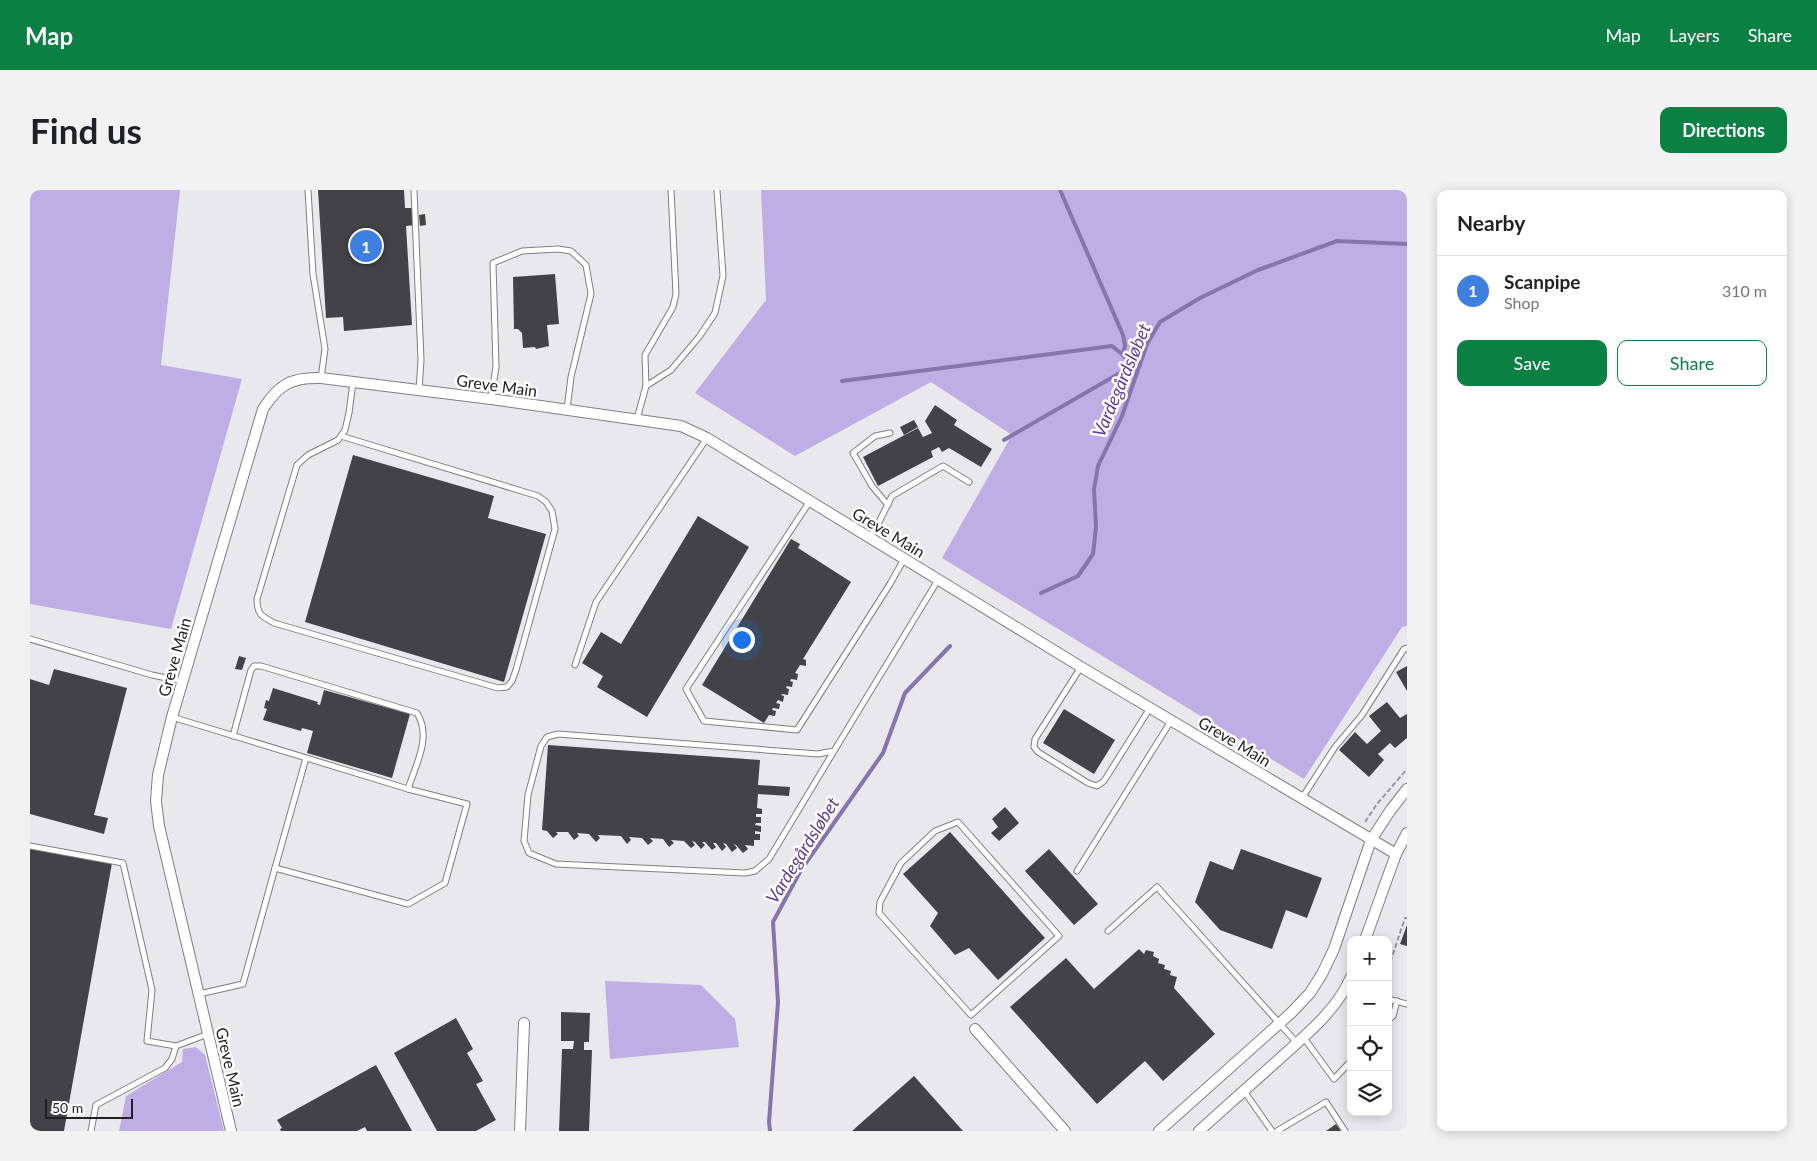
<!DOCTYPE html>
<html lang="en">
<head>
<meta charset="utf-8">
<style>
	:root { --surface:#fff; --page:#f2f2f2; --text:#202124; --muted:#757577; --line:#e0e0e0; --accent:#0b8043 }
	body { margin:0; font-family:Lato,sans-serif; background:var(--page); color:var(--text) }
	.controls { position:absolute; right:15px; bottom:15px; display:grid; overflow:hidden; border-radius:10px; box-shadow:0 2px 12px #0003 }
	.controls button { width:45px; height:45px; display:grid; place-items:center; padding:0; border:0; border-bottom:1px solid var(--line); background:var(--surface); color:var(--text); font:25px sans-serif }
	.scale { position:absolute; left:15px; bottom:12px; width:88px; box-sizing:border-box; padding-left:5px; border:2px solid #212123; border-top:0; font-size:14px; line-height:18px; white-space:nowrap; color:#212123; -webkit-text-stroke:4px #fff; paint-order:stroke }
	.you { position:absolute; left:711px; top:449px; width:18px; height:18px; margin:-12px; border:4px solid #fff; border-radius:50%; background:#1a73e8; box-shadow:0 0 0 8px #1a73e833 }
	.badge { display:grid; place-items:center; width:32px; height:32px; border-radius:50%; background:var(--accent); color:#fff; font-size:16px; font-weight:700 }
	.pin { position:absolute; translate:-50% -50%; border:2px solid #fff; box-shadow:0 1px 5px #0006 }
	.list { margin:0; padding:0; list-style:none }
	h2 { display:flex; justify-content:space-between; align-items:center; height:65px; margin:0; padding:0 20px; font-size:21px }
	h2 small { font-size:16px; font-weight:400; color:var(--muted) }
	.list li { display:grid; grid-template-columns:32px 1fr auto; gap:15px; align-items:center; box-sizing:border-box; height:70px; padding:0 20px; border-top:1px solid var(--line) }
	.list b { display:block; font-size:19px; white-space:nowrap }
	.list p { margin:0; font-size:16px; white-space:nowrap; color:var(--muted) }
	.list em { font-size:16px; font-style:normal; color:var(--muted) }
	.actions { display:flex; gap:10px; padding:15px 20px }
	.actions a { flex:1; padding:11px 0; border:1px solid var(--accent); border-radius:10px; text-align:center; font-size:18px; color:var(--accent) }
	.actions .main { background:var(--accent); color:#fff }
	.icon { flex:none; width:28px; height:28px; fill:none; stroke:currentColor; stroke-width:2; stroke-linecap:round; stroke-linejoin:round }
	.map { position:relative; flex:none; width:1377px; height:941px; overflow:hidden; border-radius:10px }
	header { display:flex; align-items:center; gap:30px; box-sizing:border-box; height:70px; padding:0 25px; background:var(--accent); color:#fff }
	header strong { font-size:24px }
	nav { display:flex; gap:28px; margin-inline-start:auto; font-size:18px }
	.intro { display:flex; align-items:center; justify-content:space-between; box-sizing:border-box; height:120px; padding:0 30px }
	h1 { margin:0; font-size:35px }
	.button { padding:12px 22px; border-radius:10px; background:var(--accent); color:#fff; font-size:18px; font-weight:700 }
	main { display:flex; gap:30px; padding:0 30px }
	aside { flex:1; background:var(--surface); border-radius:10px; box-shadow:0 2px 12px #0003 }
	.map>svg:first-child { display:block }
	.green { fill:#bdafe5 }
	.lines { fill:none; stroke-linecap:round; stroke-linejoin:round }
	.stream { stroke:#8476ac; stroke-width:4 }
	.building { fill:#434247 }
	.lane-casing { stroke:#7f7e83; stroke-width:7 }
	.street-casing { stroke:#7f7e83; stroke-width:12 }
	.path { stroke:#97969a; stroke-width:2; stroke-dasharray:5 2.5; stroke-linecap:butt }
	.lane { stroke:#fff; stroke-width:5 }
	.street { stroke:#fff; stroke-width:10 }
	.labels { text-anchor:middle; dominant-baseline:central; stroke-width:5; stroke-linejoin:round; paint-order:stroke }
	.street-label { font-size:16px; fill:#212123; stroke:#fff }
	.water-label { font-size:18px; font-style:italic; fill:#5c3e95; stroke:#fff }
</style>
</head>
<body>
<header>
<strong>Map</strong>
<nav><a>Map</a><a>Layers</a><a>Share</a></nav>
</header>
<div class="intro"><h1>Find us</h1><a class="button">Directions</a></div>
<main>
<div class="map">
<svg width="1377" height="941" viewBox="0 0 1377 941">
	<rect width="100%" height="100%" fill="#e9e8ed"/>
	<g class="green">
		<polygon points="0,0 150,0 131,175 212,189 141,439 0,414"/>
		<polygon points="731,0 1377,0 1377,436 1372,437 1274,589 912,368 982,245 901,192 765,266 665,203 736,110"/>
		<polygon points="575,791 671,795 705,829 709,857 580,869"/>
		<polygon points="166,857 175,865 194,941 89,941 96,906 152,872 153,859"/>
	</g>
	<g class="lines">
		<g class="stream">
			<polyline points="1030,0 1093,145 1095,155 1093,165"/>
			<polyline points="812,191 1082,156 1093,165 1107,183"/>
			<polyline points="974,250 1102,176"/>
			<polyline points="1011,403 1048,386 1063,364 1066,337 1064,299 1068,276 1092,226 1117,154 1130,132 1170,108 1228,80 1307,51 1377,54"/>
			<polyline points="740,941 739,932 748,812 743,732 771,680 853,563 875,503 920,456"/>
		</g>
	</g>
	<g class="building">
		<polygon points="288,0 374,0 375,18 383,18 385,35 376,36 382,135 314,141 313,127 296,128"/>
		<polygon points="395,24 396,35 390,36 389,25"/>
		<polygon points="525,84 529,134 517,135 519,156 506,159 505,157 493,158 492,143 488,139 484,139 483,87"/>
		<polygon points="905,215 927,230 924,235 962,259 951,277 919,258 912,262 909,257 901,261 903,267 848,296 833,267 888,238 893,247 902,243 895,231"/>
		<polygon points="884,230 888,237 874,245 870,237"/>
		<polygon points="323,265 464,306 458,328 516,344 474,492 275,432"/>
		<polygon points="668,326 719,357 617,527 567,497 573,486 552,473 571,442 591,454"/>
		<polygon points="761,349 770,354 768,358 821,392 773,469 776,470 776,476 770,475 765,483 768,484 767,490 761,489 760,491 763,492 762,497 757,496 756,498 759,499 758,505 752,504 751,505 754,506 753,512 748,510 746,513 750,514 749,519 743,518 742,520 746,521 745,526 739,525 734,533 672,495"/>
		<polygon points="209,466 216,468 212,480 205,479"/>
		<polygon points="1377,476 1377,501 1366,482"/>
		<polygon points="24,479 97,498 64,625 78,628 74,644 0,624 0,489 19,495"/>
		<polygon points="243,498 288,512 287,514 290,515 294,500 380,524 362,588 277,563 283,541 272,538 271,541 233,530 237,519 234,518 236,510 239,511"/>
		<polygon points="1357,512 1370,528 1377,524 1377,548 1365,558 1360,553 1348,564 1354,570 1339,587 1309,560 1325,542 1337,554 1351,541 1339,526"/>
		<polygon points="1034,519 1085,550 1064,584 1013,553"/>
		<polygon points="518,555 730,570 728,595 760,597 759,606 728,604 727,618 732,619 732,624 726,624 726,627 731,627 731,633 726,633 725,635 731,636 731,642 725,641 725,644 730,644 730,650 724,650 724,656 715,655 718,659 713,663 706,655 704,654 707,658 702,662 696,654 693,653 696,657 692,661 686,653 683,653 686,657 682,660 675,652 672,652 675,655 671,659 665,652 662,651 665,655 661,658 654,651 641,650 644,653 639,657 633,649 620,648 623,651 618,655 612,648 599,647 601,650 597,654 591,646 568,645 570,648 566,652 559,644 547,643 549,646 544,650 538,642 526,642 528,644 523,648 517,641 512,640"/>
		<polygon points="975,617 989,633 969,651 961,643 968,637 962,629"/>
		<polygon points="920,642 1015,748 968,790 939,758 925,765 900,736 908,723 873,684"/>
		<polygon points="0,658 82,673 34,941 0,941"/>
		<polygon points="1019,659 1068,714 1044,735 995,681"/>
		<polygon points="1211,659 1292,688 1277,728 1256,720 1242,759 1190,740 1165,712 1180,671 1203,680"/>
		<polygon points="1377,735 1377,756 1370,754"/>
		<polygon points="1109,759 1114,764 1116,760 1124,762 1123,766 1129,769 1128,773 1135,775 1134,779 1141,781 1140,785 1147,787 1144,798 1185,844 1133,891 1115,871 1067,914 980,817 1036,768 1064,799"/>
		<polygon points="531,822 560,823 559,852 554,852 554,860 562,860 559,941 529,941 532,859 543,859 544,851 531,851"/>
		<polygon points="426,828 443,859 437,863 453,891 446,894 466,930 446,941 407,941 364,863"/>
		<polygon points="346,875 382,941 337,941 335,937 327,941 251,941 250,939 252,938 247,930"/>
		<polygon points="884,886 933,941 822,941"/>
		<polygon points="1306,934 1311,941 1296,941"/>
	</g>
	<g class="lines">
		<defs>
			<g id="lane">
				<polyline points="278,0 283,84 295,159 291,188"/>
				<polyline points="384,0 391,170 389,200"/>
				<polyline points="616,196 641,180 669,147 685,123 693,86 687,0"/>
				<polyline points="461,209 466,177 463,73 492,61 528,59 541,61 556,75 561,104 541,187 537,219"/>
				<polyline points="607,229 616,196 615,165 643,117 646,104 641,0"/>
				<path d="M 311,246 L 508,306 L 516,312 L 522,321 L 525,339 L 486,480 L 482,491 L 477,497 L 468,498 L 244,433 C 231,426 227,424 227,409 L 267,275 L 278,265 L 308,250 L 315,240 L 319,223 L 323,192"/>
				<polyline points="780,311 656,499 674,531 767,540 860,394 874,369"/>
				<polyline points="858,315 842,296 823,263 845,246 860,243"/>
				<polyline points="840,347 846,338 862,306 913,276 939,292"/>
				<polyline points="0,449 122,485 152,491"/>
				<polyline points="545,475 566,412 677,248"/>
				<polyline points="1051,477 1005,549 1004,557 1008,562 1058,593 1067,596 1074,591 1120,518"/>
				<polyline points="142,527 378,599 437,614 415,693 378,714 245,678 213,794 169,804"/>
				<path d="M 203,546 L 221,480 L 224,476 L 231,476 L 387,523 C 402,547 386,574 378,599"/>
				<polyline points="804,561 739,669 725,681 715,683 526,674 499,663 494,651 498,605 511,556 517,547 528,544 788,564 804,561 908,390"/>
				<polyline points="1272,608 1305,557 1332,525 1374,459 1377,458"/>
				<polygon points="928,632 1029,746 941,825 849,723 850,712 871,673 905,641"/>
				<polyline points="0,656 93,673 122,800 117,851 146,856 178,844"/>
				<polyline points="245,678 276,568"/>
				<polyline points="1047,681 1141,531"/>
				<polyline points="1078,741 1127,697 1267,853"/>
				<polyline points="1358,809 1377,814"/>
				<polyline points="1358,830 1363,826 1367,811"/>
				<polyline points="1274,848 1304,889 1321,871"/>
				<polyline points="1214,901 1242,941"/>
				<polyline points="61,941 66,915 135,878 142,869 146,856"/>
				<polyline points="1247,941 1296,912 1315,941"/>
			</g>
			<g id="street">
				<polyline points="1335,750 1366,664 1377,643"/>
				<polyline points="945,839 1035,941"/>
				<path d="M 201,941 L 129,636 L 126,611 L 128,585 L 142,527 L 233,219 C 249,194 262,187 291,188 L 461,209 L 651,236 L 677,248 L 1051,477 L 1366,664"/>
				<polyline points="490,941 494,833"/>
				<polyline points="1129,941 1261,823 1280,803 1292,784 1304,759 1341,650 1360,621 1377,599"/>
				<path d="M 1169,941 C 1195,918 1220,895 1246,872 C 1273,847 1306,822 1321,787"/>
			</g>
		</defs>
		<use href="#lane" class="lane-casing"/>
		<use href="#street" class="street-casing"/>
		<g class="path">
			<polyline points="1335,632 1347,614 1377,579"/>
			<polyline points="1358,779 1375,728 1377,728"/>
		</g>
		<use href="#lane" class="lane"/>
		<use href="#street" class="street"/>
	</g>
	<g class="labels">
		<g class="street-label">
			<text transform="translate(467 195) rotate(8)">Greve Main</text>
			<text transform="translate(859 342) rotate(31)">Greve Main</text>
			<text transform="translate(144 467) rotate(-74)">Greve Main</text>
			<text transform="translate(1205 551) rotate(31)">Greve Main</text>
			<text transform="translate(201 877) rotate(77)">Greve Main</text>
		</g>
		<g class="water-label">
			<text transform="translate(1091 190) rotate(-67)">Vardegårdsløbet</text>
			<text transform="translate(772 660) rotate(-58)">Vardegårdsløbet</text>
		</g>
	</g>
</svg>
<div class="controls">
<button>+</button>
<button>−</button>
<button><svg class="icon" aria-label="locate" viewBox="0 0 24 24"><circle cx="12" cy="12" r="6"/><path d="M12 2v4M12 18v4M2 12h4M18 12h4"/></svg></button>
<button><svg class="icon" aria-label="layers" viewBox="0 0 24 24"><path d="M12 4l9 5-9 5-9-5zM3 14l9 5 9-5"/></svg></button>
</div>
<div class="scale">50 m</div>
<div class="you"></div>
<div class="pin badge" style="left:336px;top:56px;background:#3f7fe0">1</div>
</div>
<aside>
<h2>Nearby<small></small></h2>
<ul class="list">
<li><span class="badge" style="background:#3f7fe0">1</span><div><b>Scanpipe</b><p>Shop</p></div><em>310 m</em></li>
</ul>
<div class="actions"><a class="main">Save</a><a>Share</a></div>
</aside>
</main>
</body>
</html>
